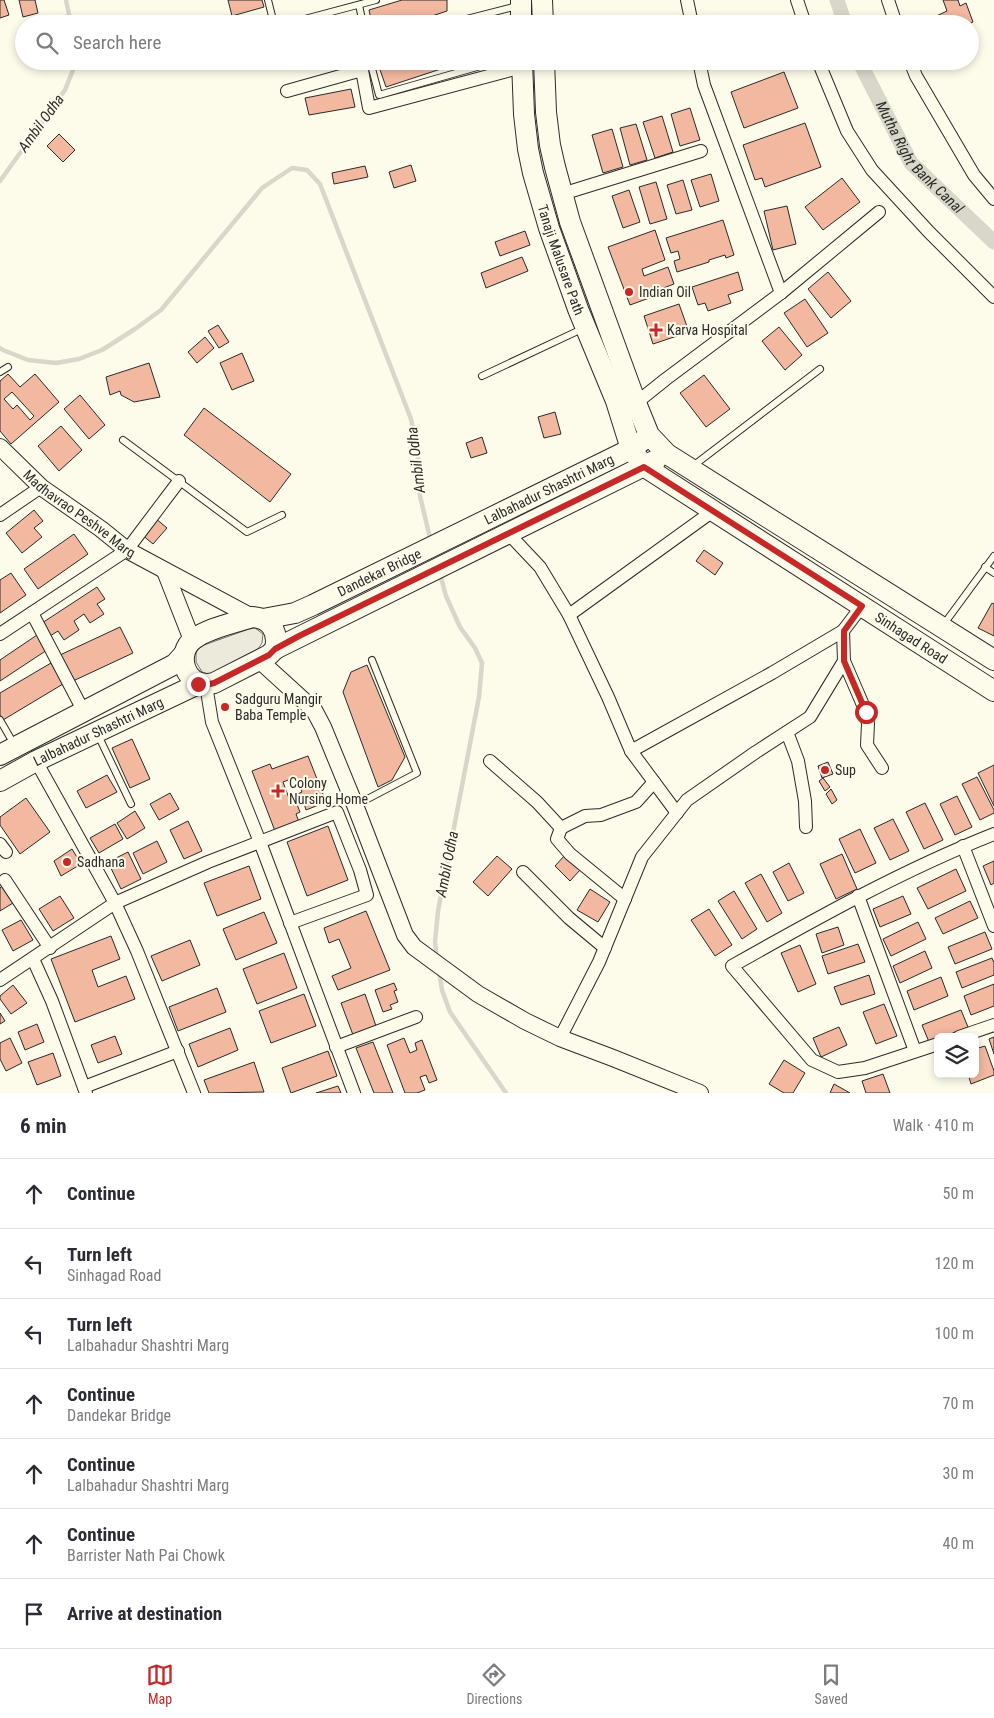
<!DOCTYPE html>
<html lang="en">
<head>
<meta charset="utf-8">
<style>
	:root { --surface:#fff; --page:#f7f7f7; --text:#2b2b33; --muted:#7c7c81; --line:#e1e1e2; --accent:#c62828 }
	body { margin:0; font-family:"Roboto Condensed",sans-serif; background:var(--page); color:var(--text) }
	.controls { position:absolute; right:15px; bottom:15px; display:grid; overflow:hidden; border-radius:8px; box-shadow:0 2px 8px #0003 }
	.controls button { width:45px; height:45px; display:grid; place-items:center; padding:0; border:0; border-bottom:1px solid var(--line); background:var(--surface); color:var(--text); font:25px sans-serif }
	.stop { position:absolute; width:15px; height:15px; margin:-11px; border:4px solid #c62828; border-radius:50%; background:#fff }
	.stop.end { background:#c62828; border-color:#fff; box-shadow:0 1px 5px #0008 }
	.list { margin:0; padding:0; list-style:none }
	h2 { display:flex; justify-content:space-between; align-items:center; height:65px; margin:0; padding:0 20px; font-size:21px }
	h2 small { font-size:16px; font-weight:400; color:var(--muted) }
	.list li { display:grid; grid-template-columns:32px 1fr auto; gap:15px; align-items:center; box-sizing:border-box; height:70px; padding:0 20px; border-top:1px solid var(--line) }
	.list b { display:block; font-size:19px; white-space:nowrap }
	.list p { margin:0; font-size:16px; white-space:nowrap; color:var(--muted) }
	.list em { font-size:16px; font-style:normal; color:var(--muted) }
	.icon { flex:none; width:28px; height:28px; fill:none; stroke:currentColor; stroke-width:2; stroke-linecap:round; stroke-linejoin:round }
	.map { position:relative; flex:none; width:994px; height:1093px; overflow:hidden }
	.search { position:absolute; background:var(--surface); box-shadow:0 2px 8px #0003; left:15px; right:15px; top:15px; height:55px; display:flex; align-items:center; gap:12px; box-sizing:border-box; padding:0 18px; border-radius:28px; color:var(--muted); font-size:19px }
	.sheet { height:555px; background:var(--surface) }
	nav { display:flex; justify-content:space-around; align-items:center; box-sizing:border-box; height:70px; border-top:1px solid var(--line); background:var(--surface); font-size:14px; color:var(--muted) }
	nav a { display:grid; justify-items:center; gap:2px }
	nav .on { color:var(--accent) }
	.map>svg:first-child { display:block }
	.green { fill:#ecebdb; stroke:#74746e }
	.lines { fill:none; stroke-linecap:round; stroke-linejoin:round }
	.stream { stroke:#d8d7c9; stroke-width:4.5 }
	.canal { stroke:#d8d7c9; stroke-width:15 }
	.building { fill:#f2b8a0; stroke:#2b2b2b; fill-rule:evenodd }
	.service-casing { stroke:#2b2b2b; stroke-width:8 }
	.minor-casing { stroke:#2b2b2b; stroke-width:14 }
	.tertiary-casing { stroke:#2b2b2b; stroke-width:18 }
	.primary-casing { stroke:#2b2b2b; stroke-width:22 }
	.service { stroke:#fdfbea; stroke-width:6 }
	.minor { stroke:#fdfbea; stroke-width:12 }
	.tertiary { stroke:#fdfbea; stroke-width:16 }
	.primary { stroke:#fdfbea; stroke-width:20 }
	.route { stroke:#c62828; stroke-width:6 }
	.poi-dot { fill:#c62828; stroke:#fdfbea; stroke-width:2 }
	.labels { text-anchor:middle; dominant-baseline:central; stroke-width:4; stroke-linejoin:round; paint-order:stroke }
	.street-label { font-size:14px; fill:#2b2b2b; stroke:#fdfbea }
	.poi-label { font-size:14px; fill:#2b2b2b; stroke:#fdfbea; text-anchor:start }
	.water-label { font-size:15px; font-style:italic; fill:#2b2b2b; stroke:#fdfbea }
</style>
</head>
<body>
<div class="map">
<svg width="994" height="1093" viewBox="0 0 994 1093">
	<rect width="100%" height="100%" fill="#fdfbea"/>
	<polygon class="green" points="255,628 263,634 262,643 258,649 213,674 208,674 202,672 196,662 196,653 198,649 204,645 249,629"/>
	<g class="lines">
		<g class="stream">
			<polyline points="66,0 71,24"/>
			<polyline points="0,181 65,90 75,65 75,61"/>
			<polyline points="0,348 3,350 28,360 56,363 79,359 102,350 135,329 161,310 262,188 292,168 307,170 320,184 411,419 418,454 420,496 431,542"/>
			<polyline points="437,959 435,942 438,911 479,697 482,663 475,648 460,627 446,596 440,574"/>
			<polyline points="439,971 442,990 450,1012 506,1093"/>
		</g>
		<g class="canal">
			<polyline points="837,0 845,24"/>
			<path id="s1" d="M 859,61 L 911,163 L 994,242"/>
		</g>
	</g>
	<g class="building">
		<polygon points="0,0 4,0 9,15 0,18"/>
		<polygon points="19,0 35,0 38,13 23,17"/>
		<polygon points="228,0 262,0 264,7 232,16"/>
		<polygon points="402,0 447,0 447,11 408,24 372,24 369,10"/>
		<polygon points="943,0 958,0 960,6 966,3 973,22 969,24 934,24 932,18 947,11"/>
		<polygon points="389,61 459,61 459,63 386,87 378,64"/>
		<polygon points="784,72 798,108 744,128 731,92"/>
		<polygon points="351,89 355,107 309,115 305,98"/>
		<polygon points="690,108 700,140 680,146 671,114"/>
		<polygon points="662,116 673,152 655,158 643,122"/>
		<polygon points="805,123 821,167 765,187 762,178 755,180 743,145"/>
		<polygon points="636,124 647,160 630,165 620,128"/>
		<polygon points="612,129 623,167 603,173 592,135"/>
		<polygon points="59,134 75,150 63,162 47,146"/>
		<polygon points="411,165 416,181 394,188 389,172"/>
		<polygon points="365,166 368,177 334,184 332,173"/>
		<polygon points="711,174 719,201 700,207 691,180"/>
		<polygon points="842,178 860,202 823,230 805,207"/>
		<polygon points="683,180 692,210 676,214 667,185"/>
		<polygon points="656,182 667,219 650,224 639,187"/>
		<polygon points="629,190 640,222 623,228 612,196"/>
		<polygon points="787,206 796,244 773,250 764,211"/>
		<polygon points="723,220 734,255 726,258 725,255 709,260 709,262 677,272 674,261 680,259 678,251 671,253 666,238"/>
		<polygon points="655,230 665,260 642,269 644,276 668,267 674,284 650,293 652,297 630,305 608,247"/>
		<polygon points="525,231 530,245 500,256 495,242"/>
		<polygon points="522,257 528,271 486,288 481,273"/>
		<polygon points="738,272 743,290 728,295 731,303 708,311 705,303 698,305 692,287"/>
		<polygon points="828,272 851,301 831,318 808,289"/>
		<polygon points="805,299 828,333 807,347 784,313"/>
		<polygon points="679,304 689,332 653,344 644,316"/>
		<polygon points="218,325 229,342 219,348 208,331"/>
		<polygon points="779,327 802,355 785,370 762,341"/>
		<polygon points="205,337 214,348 197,363 188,352"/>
		<polygon points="242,353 254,381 232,390 220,363"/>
		<polygon points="149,363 160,397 134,402 121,395 120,391 110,395 106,377"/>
		<path d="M 8,374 L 20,387 L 35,374 L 59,402 L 11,444 L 0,431 L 0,381 ZM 12,392 L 34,416 L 30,420 L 17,405 L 13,409 L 4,399 Z"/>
		<polygon points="704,375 730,409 706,427 680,393"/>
		<polygon points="80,395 105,425 89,439 64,409"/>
		<polygon points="204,408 291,474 270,502 184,435"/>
		<polygon points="555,412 561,434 544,438 538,417"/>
		<polygon points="61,426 82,450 59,471 38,446"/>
		<polygon points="482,437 487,453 471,458 466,443"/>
		<polygon points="34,510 43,521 34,528 42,537 22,553 6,533"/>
		<polygon points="155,518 167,528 153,544 141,534"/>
		<polygon points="74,534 88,554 38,589 24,569"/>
		<polygon points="704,550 723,563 715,575 696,561"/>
		<polygon points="11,573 26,595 0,613 0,580"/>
		<polygon points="97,587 105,599 97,604 104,614 90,623 84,614 74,621 79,630 64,640 58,631 50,636 42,623"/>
		<polygon points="992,603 994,604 994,636 978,628"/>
		<polygon points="120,627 133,653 73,681 60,655"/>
		<polygon points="37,635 47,650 0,681 0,660"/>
		<polygon points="51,663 63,684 3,720 0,715 0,693"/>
		<polygon points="367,665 405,757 392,780 378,787 343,692 351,672"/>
		<polygon points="132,739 150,779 130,788 112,748"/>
		<path d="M 308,756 L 326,802 L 306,810 L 303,800 L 296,802 L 300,812 L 296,814 L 299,822 L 275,831 L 252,771 L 270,764 L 272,769 ZM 296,777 L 302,792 L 289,798 L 283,782 Z"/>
		<polygon points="828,762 833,774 822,778 818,766"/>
		<polygon points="994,765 994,806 978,773"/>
		<polygon points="107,775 117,792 86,808 77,791"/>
		<polygon points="977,777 994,810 994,813 980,820 962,784"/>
		<polygon points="823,778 830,787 825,791 819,781"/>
		<polygon points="831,789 837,800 832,804 826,794"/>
		<polygon points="170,793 179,809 159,820 150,804"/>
		<polygon points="957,796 972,827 955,835 940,804"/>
		<polygon points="26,798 50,832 20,854 0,825 0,817"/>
		<polygon points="925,803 943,840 924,849 906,812"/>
		<polygon points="135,811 145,828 127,839 117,823"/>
		<polygon points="893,819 909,851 890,860 874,828"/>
		<polygon points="188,821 202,851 184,859 170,830"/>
		<polygon points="115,824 123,839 99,853 90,838"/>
		<polygon points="328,826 348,880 307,896 287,842"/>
		<polygon points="860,829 876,863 855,873 839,839"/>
		<polygon points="157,841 167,862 143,874 133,853"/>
		<polygon points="72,849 81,864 61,876 54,861"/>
		<polygon points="128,852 141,879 121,889 108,862"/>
		<polygon points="842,854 857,889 836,899 820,864"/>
		<polygon points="565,855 580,870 570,881 555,866"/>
		<polygon points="497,856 512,869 488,896 473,882"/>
		<polygon points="994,861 994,883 991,885 983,866"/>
		<polygon points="789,863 804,893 788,901 773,872"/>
		<polygon points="249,866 261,899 217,916 204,883"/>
		<polygon points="956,869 966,891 928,909 917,888"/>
		<polygon points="761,874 782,913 767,922 745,883"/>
		<polygon points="2,886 13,903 0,911 0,888"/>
		<polygon points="590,889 610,902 598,922 577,910"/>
		<polygon points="734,891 757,929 742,939 718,901"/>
		<polygon points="60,896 74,918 53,931 39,909"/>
		<polygon points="903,896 911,914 880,927 873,909"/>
		<polygon points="970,901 978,918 943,934 935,918"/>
		<polygon points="709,909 732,945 715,956 691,920"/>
		<polygon points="366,911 390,970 338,990 332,976 351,968 339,939 329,943 324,928"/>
		<polygon points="264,912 277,943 236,960 223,929"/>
		<polygon points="21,920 33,940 13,951 2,930"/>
		<polygon points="918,922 926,939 891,956 883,939"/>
		<polygon points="838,927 844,945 822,953 816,934"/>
		<polygon points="985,932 992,949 955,964 948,947"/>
		<polygon points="111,936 120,959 92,970 98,987 126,976 135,999 75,1022 51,959"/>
		<polygon points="190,940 200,965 162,981 151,956"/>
		<polygon points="858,944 865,962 828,974 822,956"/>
		<polygon points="800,945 816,984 798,992 781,953"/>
		<polygon points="925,951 932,968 900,983 893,966"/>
		<polygon points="284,953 297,988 257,1004 243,969"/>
		<polygon points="992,958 994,963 994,975 962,988 956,972"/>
		<polygon points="869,975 875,994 841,1005 834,987"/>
		<polygon points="941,977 948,996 914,1010 907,991"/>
		<polygon points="394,983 397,990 394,991 398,1002 390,1005 392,1009 383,1012 375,990"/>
		<polygon points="994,984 994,1006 971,1015 964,996"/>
		<polygon points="13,985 27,1003 11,1014 0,999 0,996"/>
		<polygon points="217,988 226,1012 178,1031 169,1007"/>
		<polygon points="304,994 316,1026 271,1043 259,1011"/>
		<polygon points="365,994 376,1026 353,1035 341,1003"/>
		<polygon points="884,1004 897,1036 876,1044 863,1012"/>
		<polygon points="961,1010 968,1027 943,1037 938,1037 938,1039 929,1042 922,1025"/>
		<polygon points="0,1013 5,1021 0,1024"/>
		<polygon points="37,1024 44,1042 25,1050 18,1032"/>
		<polygon points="839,1027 847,1045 821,1057 813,1038"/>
		<polygon points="230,1028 238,1050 198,1067 189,1044"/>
		<polygon points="115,1036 122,1054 98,1063 91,1045"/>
		<polygon points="994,1037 994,1054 989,1039"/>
		<polygon points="10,1038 22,1063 6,1071 0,1059 0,1043"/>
		<polygon points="404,1038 410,1053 417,1050 415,1043 422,1040 437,1080 429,1083 426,1075 420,1077 425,1090 417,1093 405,1093 387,1045"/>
		<polygon points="373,1042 393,1093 374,1093 356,1048"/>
		<polygon points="985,1046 994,1071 994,1075 971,1084 968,1074 975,1074 975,1049"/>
		<polygon points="328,1051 337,1076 291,1093 282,1068"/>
		<polygon points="53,1053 61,1076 37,1085 28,1062"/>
		<polygon points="784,1060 805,1073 793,1093 784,1093 769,1084"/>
		<polygon points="254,1062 264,1092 209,1093 204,1080"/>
		<polygon points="883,1074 890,1093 866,1093 862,1081"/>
		<polygon points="834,1084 850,1093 830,1093"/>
		<polygon points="338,1086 341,1093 316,1093"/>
	</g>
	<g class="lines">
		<defs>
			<g id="service">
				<polyline points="268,0 274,24"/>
				<polyline points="359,5 363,24"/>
				<polyline points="286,24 376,0"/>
				<polyline points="447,24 517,6"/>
				<polyline points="502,24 517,19"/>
				<polyline points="370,61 379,95 498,61"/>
				<polyline points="0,372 8,367"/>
				<polyline points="482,376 582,329"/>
				<polyline points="123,440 247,532 282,515"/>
				<polyline points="693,466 820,369"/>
				<polyline points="985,567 994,573"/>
				<polyline points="944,624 994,556"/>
				<polyline points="0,720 15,746"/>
				<polyline points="98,735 131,804"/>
				<polyline points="356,805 417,773 372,660"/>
			</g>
			<g id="minor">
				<polyline points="687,0 692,24"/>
				<polyline points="797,0 805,24"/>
				<polyline points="888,0 896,24"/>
				<polyline points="699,61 704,85 781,293"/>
				<polyline points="818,61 847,131 872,170 929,232 994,297"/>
				<polyline points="910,61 916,76 974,175 994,199"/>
				<polyline points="287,91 362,70 369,108 522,67"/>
				<polyline points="562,194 701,151"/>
				<polyline points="636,403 666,379 781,293 879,212"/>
				<polyline points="0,515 41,487"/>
				<polyline points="508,533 540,567 569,615 608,697 631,751 677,813"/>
				<polyline points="32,613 84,712"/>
				<polyline points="569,615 713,511"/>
				<polyline points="0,634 127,550 179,481"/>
				<polyline points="844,661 866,712 868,724 867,745 882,768"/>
				<polyline points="206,685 212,722 260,842 354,1093"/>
				<polyline points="787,732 798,761 805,801 806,827"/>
				<polyline points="631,751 772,673 843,631 862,606"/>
				<polyline points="36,761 115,903 137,951 194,1093"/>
				<polyline points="490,761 537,802 561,828 585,816 601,815 636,802 654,782"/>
				<polyline points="561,828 557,839 570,854 625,899"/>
				<polyline points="0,844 6,852"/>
				<polyline points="963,846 994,926"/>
				<polyline points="523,872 569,918 605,948"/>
				<polyline points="5,880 50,948"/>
				<polyline points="858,896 915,1051"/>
				<polyline points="33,959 52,1001 86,1093"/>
				<polyline points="0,980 115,903 208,862 337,812 360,870 367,895 290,923"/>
				<polyline points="959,1037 994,1025"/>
				<polyline points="560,1038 599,962 642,857 687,800 756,752 810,717 844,661 843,631"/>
				<path d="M 938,1044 L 865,1068 L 838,1072 L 812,1060 L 732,966 C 817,918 903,870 994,834"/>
				<polyline points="336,1047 416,1017"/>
				<polyline points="84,1087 178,1051"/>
			</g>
			<g id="tertiary">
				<path id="s2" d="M 0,447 L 41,487 L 101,529 L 127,550 L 252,617"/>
				<polyline points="165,571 192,640"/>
				<polyline points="259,660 314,710 323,727 355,805 405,935 414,947 478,994 525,1021 560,1038 613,1058 700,1093"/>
			</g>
			<g id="primary">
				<polyline points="521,0 521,24"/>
				<polyline points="542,0 543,24"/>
				<path id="s3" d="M 522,61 L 524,114 L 528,149 L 533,173 L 549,228 L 578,309 L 616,401 L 631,449 L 645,467 L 994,691"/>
				<polyline points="544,61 546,112 550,145 555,167 570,222 636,403 649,435 667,454 994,660"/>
				<path d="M 252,617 C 270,618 279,631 275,649 L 269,655 L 214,683 C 185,690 174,653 194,639 C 208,628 234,623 252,617 Z"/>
				<path id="s4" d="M 263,619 L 295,613 L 313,605 L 631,449 L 642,441"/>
				<polyline points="275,649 656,460"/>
				<polyline points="0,755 175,664 184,654"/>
				<path id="s5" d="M 0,781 L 36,761 L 198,684"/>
			</g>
		</defs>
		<use href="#service" class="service-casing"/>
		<use href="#minor" class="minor-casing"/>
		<use href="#tertiary" class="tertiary-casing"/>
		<use href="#primary" class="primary-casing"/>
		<use href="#service" class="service"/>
		<use href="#minor" class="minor"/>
		<use href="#tertiary" class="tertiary"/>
		<use href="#primary" class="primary"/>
	</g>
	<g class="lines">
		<polyline class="route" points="198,684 206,685 214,683 269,655 275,649 299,636 644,467 862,606 844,631 844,661 866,712"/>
	</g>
	<g class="poi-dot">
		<circle cx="629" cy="292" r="5"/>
		<path d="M653.5 322.5h5v5h5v5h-5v5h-5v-5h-5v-5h5z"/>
		<circle cx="225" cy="707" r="5"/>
		<circle cx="825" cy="770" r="5"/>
		<path d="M275.5 783.5h5v5h5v5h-5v5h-5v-5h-5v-5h5z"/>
		<circle cx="67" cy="862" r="5"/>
	</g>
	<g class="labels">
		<g class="street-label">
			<text stroke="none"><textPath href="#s3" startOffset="204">Tanaji Malusare Path</textPath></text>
			<text stroke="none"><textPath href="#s4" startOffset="315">Lalbahadur Shashtri Marg</textPath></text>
			<text stroke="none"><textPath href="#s2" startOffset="104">Madhavrao Peshve Marg</textPath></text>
			<text stroke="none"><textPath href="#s4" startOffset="126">Dandekar Bridge</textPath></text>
			<text stroke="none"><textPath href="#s3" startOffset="745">Sinhagad Road</textPath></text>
			<text stroke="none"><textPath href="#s5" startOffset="110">Lalbahadur Shashtri Marg</textPath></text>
		</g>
		<g class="poi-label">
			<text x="639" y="292">Indian Oil</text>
			<text x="667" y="330">Karva Hospital</text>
			<text x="235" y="699">Sadguru Mangir<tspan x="235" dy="16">Baba Temple</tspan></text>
			<text x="835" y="770">Sup</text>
			<text x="289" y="783">Colony<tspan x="289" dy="16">Nursing Home</tspan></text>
			<text x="77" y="862">Sadhana</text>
		</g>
		<g class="water-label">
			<text transform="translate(41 123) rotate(-54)">Ambil Odha</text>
			<text stroke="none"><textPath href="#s1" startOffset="115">Mutha Right Bank Canal</textPath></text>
			<text transform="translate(416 460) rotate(-97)">Ambil Odha</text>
			<text transform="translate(447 864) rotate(-79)">Ambil Odha</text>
		</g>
	</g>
</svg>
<div class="controls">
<button><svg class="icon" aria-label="layers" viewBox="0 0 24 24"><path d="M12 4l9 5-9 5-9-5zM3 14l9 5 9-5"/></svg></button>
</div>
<div class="stop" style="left:866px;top:712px"></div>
<div class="stop end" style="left:198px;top:684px"></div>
<div class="search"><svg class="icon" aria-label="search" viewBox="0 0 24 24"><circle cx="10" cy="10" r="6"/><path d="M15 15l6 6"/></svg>Search here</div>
</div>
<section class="sheet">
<h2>6 min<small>Walk · 410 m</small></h2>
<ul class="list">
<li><svg class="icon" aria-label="ahead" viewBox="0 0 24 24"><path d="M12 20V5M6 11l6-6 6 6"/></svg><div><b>Continue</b></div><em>50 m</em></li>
<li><svg class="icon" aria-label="left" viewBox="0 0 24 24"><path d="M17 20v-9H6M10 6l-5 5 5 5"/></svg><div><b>Turn left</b><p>Sinhagad Road</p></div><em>120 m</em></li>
<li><svg class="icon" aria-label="left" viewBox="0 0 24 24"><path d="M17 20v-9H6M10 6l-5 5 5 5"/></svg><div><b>Turn left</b><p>Lalbahadur Shashtri Marg</p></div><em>100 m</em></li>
<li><svg class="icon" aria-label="ahead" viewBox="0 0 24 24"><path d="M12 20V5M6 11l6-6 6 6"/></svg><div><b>Continue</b><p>Dandekar Bridge</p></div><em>70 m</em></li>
<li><svg class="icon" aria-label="ahead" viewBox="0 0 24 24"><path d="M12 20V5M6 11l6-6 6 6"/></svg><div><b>Continue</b><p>Lalbahadur Shashtri Marg</p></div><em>30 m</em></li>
<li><svg class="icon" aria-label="ahead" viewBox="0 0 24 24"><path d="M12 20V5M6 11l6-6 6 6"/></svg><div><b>Continue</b><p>Barrister Nath Pai Chowk</p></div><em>40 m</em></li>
<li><svg class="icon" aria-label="arrive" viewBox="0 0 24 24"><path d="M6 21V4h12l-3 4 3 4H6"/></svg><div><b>Arrive at destination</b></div></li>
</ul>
</section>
<nav>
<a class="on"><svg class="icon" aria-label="map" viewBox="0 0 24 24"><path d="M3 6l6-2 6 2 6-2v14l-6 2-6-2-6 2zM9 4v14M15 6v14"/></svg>Map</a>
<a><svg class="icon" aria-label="directions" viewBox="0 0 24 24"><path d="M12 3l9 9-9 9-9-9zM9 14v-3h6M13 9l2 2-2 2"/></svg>Directions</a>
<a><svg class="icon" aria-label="saved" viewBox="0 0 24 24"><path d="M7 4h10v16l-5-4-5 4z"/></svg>Saved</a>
</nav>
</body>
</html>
